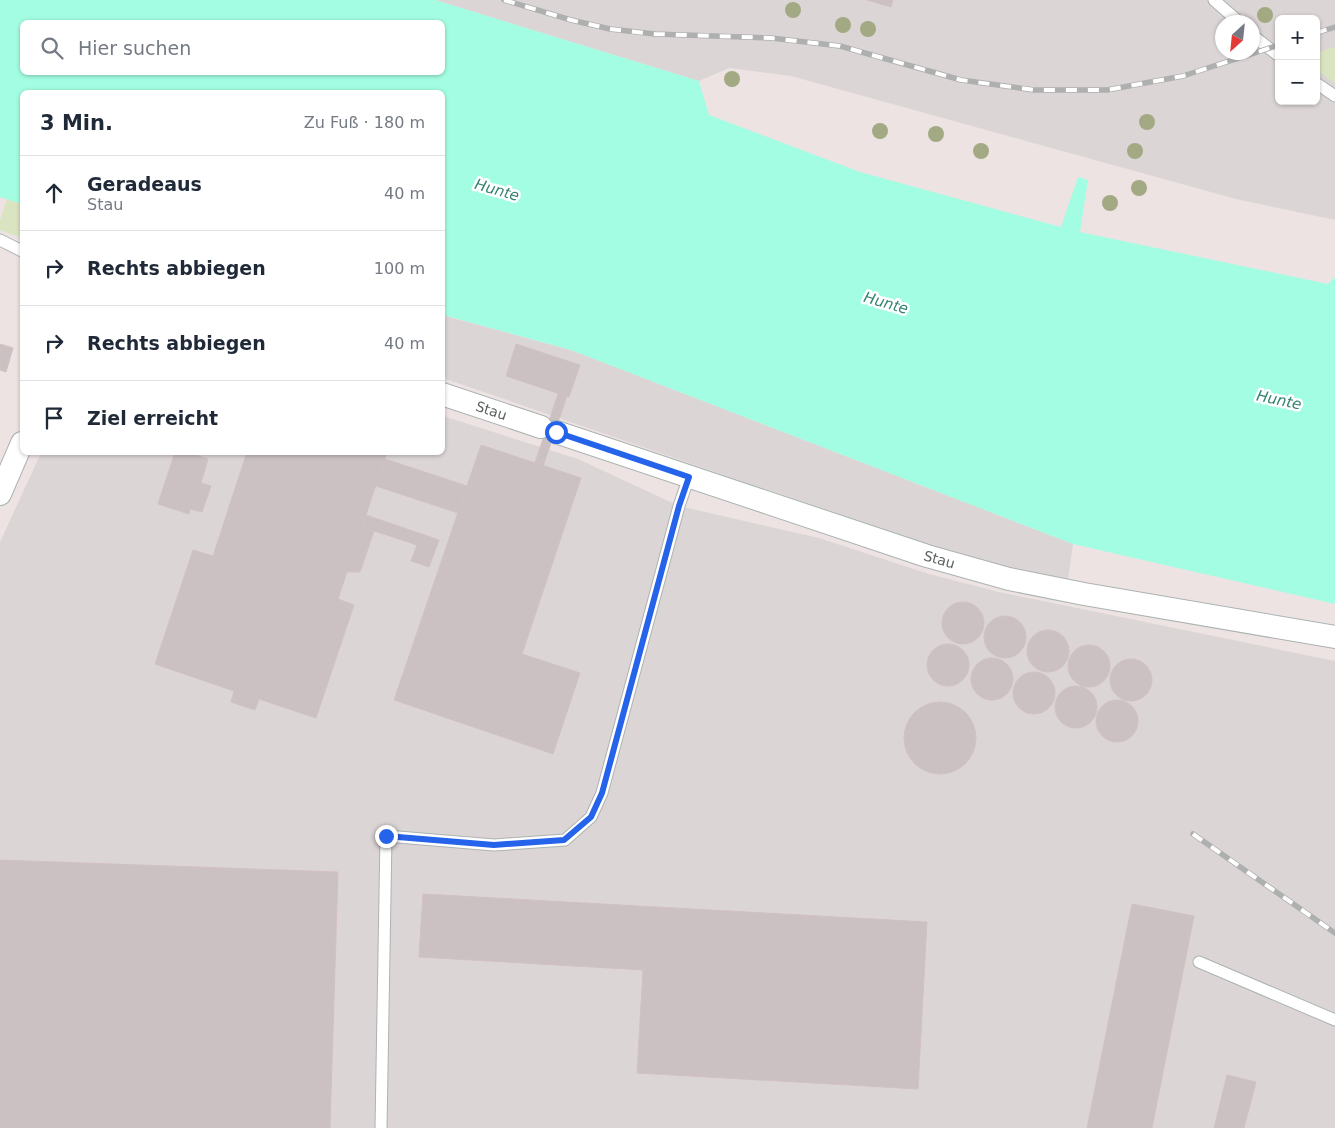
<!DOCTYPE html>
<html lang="de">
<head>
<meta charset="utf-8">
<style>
	:root { --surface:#fff; --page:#f2f2f3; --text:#1f2937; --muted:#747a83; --line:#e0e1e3 }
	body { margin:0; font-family:"DejaVu Sans",sans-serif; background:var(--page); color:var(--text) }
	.controls { position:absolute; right:15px; top:15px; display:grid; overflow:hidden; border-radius:8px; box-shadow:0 1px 4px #0004 }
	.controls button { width:45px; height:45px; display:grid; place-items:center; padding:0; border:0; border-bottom:1px solid var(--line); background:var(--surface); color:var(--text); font:25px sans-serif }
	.compass { position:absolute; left:1215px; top:15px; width:45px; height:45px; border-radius:50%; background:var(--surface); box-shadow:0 1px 4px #0004; rotate:207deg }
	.stop { position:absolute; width:15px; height:15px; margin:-11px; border:4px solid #2563eb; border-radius:50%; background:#fff }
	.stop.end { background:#2563eb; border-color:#fff; box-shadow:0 1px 5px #0008 }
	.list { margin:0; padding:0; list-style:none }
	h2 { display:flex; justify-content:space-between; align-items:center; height:65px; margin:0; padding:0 20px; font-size:21px }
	h2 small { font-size:16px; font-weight:400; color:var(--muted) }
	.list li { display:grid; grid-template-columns:32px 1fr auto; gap:15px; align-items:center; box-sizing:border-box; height:75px; padding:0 20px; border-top:1px solid var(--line) }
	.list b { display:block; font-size:19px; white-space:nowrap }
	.list p { margin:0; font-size:16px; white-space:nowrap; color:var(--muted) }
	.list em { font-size:16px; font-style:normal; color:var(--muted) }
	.icon { flex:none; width:28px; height:28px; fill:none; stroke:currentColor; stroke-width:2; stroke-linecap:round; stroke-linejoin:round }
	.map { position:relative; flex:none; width:1335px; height:1128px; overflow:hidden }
	.search { position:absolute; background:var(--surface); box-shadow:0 1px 4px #0004; left:20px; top:20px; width:425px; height:55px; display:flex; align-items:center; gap:12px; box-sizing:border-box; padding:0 18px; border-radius:8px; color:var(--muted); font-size:19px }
	.panel { position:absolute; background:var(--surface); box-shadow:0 1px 4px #0004; left:20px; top:90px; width:425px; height:365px; border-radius:8px }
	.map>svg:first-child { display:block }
	.industrial { fill:#dcd5d5; fill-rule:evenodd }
	.green { fill:#dbe4c0 }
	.water { fill:#a3fde2; fill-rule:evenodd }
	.building { fill:#cbc1c2; stroke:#d2c1c2 }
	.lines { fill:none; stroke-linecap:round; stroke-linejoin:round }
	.lane-casing { stroke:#acb3b2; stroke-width:13 }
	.street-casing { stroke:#acb3b2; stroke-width:24 }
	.lane { stroke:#fff; stroke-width:11 }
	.street { stroke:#fff; stroke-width:22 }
	.rail-casing { stroke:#aeafaf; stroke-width:5.5 }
	.rail { stroke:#fff; stroke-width:4; stroke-dasharray:11; stroke-linecap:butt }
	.tree { fill:#a2a983 }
	.route { stroke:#2563eb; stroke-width:6 }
	.labels { text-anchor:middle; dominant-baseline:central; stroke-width:5; stroke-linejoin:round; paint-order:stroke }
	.street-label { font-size:14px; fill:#5b6362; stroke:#fff }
	.water-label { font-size:15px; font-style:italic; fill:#348271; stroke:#fff }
</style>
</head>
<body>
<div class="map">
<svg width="1335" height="1128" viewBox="0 0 1335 1128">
	<rect width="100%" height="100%" fill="#ede3e3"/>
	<g class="industrial">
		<path d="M 435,0 L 1335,0 L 1335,220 L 1236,199 L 791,76 L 729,68 L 699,81 ZM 1279,19 L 1316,19 L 1316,101 L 1279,101 ZM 1222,22 L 1252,22 L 1252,52 L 1222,52 Z"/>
		<polygon points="442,315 571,350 1073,544 1068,580 1037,576 930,546 443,378"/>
		<polygon points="443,416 578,459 679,506 819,538 929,574 999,592 1335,661 1335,1128 0,1128 0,542 41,453 442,452"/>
	</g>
	<g class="green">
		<polygon points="1335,47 1335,83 1316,70 1316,53"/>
		<polygon points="7,199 22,204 22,238 0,230 0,220"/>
	</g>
	<path class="water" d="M 0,0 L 435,0 L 699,81 L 709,115 L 860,172 L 1061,227 L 1078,177 L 1088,180 L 1080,232 L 1328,284 L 1335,277 L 1335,604 L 1073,544 L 571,350 L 443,315 L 442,92 L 22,92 L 22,204 L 0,197 ZM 22,22 L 442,22 L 442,72 L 22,72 Z"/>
	<g class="building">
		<polygon points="867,0 893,0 891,7"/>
		<polygon points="0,344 13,348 6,372 0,370"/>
		<polygon points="516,344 580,365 569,397 506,376"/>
		<polygon points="558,394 567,396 543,466 535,463"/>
		<polygon points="481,445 581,478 522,654 580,673 553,754 394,700"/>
		<polygon points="175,452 187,452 208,459 201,483 211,486 202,512 190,509 189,514 158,504"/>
		<polygon points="247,452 387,452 362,527 374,531 360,572 347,572 338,599 354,605 316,718 259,699 255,710 231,702 234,691 155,664 193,550 213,556"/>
		<polygon points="385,459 467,486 458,513 376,486"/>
		<polygon points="366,515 439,540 429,567 411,561 417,545 362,527"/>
		<circle cx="963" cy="623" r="21"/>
		<circle cx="1005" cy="637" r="21"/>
		<circle cx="1048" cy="651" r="21"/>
		<circle cx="948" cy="665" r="21"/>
		<circle cx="1089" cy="666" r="21"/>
		<circle cx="992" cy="679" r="21"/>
		<circle cx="1131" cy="680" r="21"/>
		<circle cx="1034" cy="693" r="21"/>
		<circle cx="1076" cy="707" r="21"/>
		<circle cx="1117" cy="721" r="21"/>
		<circle cx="940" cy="738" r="36"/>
		<polygon points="0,860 338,872 330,1128 0,1128"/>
		<polygon points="423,894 927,922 918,1089 637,1073 643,970 419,957"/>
		<polygon points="1132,904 1194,916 1152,1128 1087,1128"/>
		<polygon points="1227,1075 1256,1082 1244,1128 1214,1128"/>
	</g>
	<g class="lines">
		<defs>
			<g id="lane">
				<polyline points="1214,0 1239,22"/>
				<polyline points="1252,35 1279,56"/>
				<polyline points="1316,83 1335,96"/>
				<polyline points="0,240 22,251"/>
				<polyline points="1199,962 1335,1020"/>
				<polyline points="381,1128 386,836 494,845 565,840 591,817 602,793 679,506 689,477"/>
			</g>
			<g id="street">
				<path id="s1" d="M 442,394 L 541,427"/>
				<path id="s2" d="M 556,432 L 927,556 L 1009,579 L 1084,594 L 1335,637"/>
				<polyline points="0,494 22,443"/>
			</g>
		</defs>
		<use href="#lane" class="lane-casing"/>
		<use href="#street" class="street-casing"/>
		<use href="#lane" class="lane"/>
		<use href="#street" class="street"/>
		<defs>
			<g id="rail">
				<polyline points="504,0 571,20 610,29 655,34 771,38 840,46 961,80 1034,90 1107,90 1183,76 1279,45"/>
				<polyline points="1316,33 1335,27"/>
				<polyline points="1193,834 1335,933"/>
			</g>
		</defs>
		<use href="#rail" class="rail-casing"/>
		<use href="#rail" class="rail"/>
	</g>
	<g class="tree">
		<circle cx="793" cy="10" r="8"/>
		<circle cx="1265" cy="15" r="8"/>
		<circle cx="843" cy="25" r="8"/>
		<circle cx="868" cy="29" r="8"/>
		<circle cx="732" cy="79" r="8"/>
		<circle cx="1147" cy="122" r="8"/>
		<circle cx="880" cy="131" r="8"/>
		<circle cx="936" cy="134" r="8"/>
		<circle cx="981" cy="151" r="8"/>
		<circle cx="1135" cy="151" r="8"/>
		<circle cx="1139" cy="188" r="8"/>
		<circle cx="1110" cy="203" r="8"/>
	</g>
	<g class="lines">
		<polyline class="route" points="386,836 494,845 564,840 591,817 602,793 679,506 689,477 556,432"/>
	</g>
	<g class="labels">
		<g class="street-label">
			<text stroke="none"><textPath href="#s1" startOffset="52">Stau</textPath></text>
			<text stroke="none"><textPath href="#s2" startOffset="404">Stau</textPath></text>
		</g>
		<g class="water-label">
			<text transform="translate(497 190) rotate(16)">Hunte</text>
			<text transform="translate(886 303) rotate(16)">Hunte</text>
			<text transform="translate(1279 400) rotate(12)">Hunte</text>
		</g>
	</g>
</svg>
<div class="controls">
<button>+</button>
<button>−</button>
</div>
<svg class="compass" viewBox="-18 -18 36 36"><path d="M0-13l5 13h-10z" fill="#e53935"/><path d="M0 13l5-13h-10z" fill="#747a83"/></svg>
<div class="stop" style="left:556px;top:432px"></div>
<div class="stop end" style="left:386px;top:836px"></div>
<div class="search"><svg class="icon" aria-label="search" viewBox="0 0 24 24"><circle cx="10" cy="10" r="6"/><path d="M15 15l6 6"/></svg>Hier suchen</div>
<section class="panel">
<h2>3 Min.<small>Zu Fuß · 180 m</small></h2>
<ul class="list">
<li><svg class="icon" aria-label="ahead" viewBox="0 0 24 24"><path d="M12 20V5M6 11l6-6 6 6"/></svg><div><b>Geradeaus</b><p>Stau</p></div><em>40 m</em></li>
<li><svg class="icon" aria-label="right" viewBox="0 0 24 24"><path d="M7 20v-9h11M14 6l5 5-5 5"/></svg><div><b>Rechts abbiegen</b></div><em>100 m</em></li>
<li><svg class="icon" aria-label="right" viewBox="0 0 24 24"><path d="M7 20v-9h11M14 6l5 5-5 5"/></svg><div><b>Rechts abbiegen</b></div><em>40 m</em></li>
<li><svg class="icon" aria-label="arrive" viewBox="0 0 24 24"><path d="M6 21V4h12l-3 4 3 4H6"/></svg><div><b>Ziel erreicht</b></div></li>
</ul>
</section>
</div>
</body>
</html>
